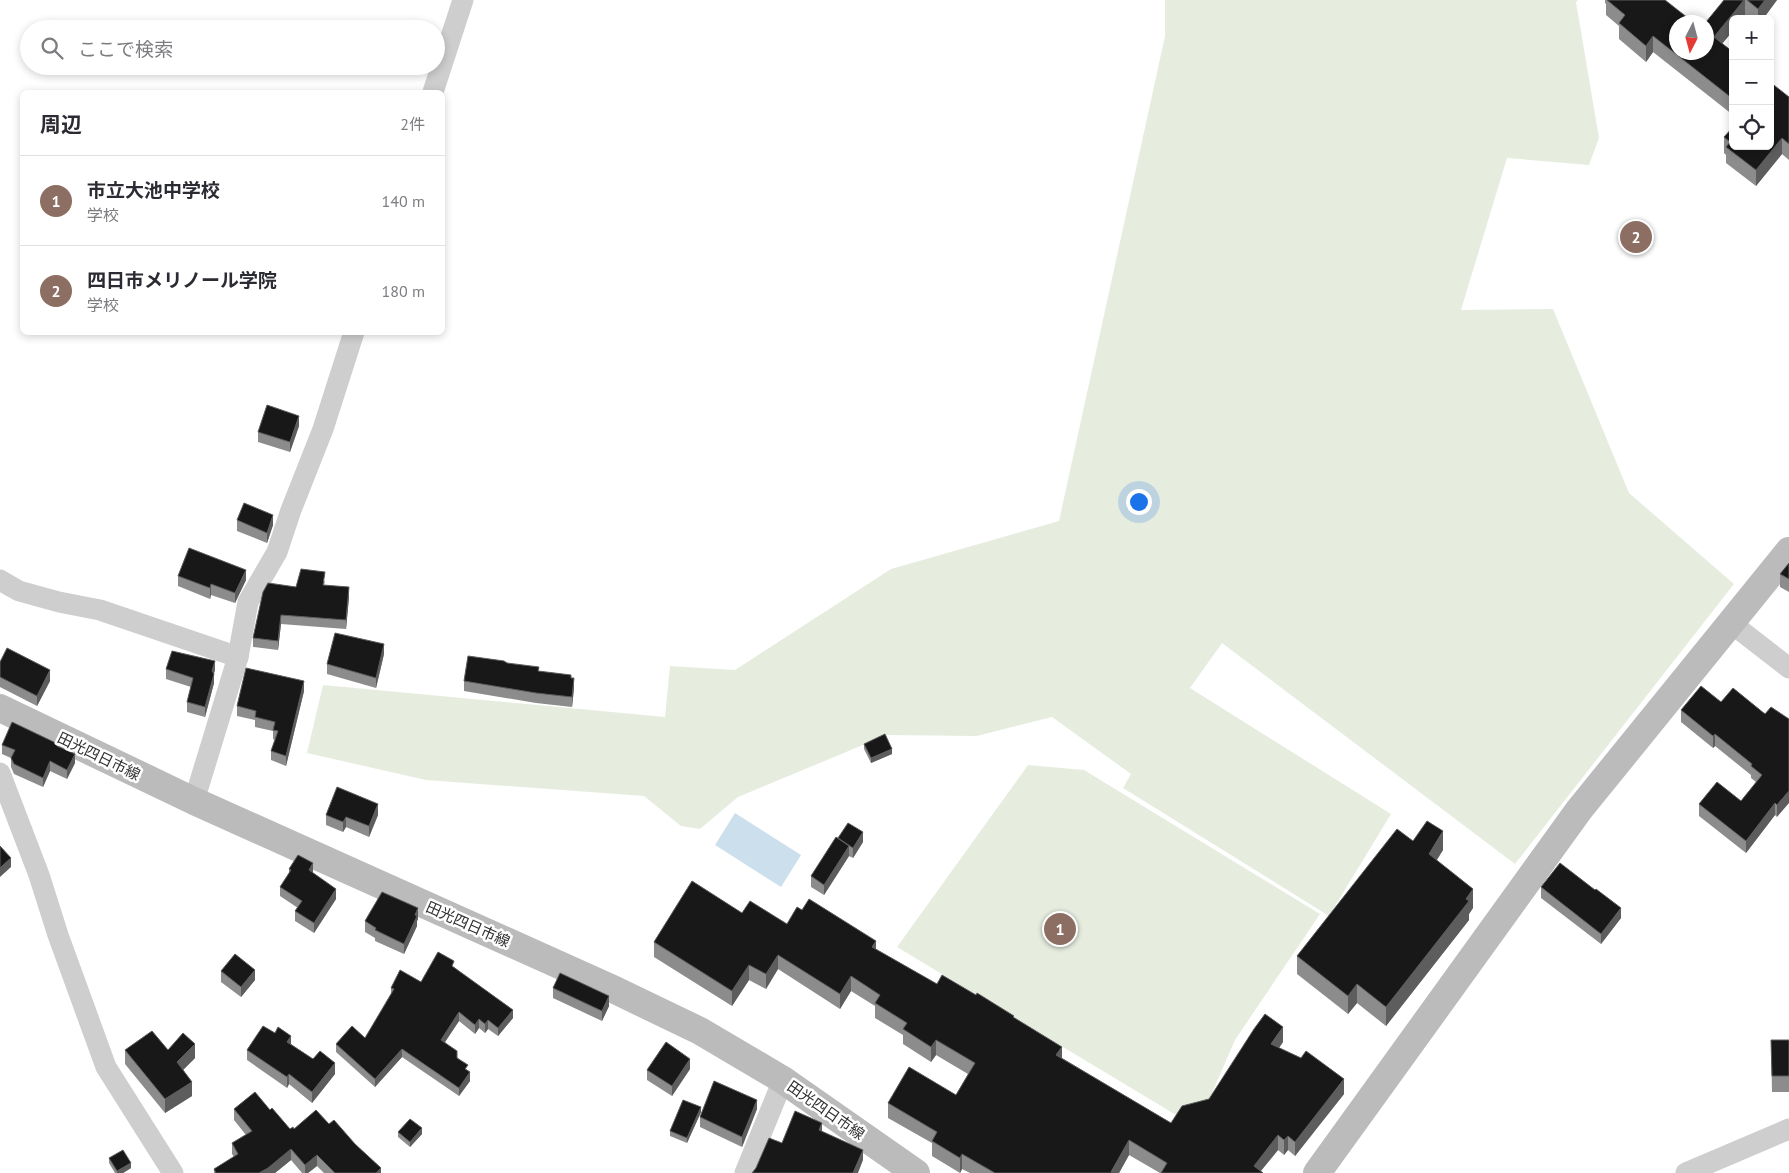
<!DOCTYPE html>
<html lang="ja">
<head>
<meta charset="utf-8">
<style>
	:root { --surface:#fff; --page:#f2f2f3; --text:#2b2b33; --muted:#7c7c81; --line:#e1e1e2; --accent:#111827 }
	body { margin:0; font-family:"PT Sans","Noto Sans JP",sans-serif; background:var(--page); color:var(--text) }
	.controls { position:absolute; right:15px; top:15px; display:grid; overflow:hidden; border-radius:8px; box-shadow:0 2px 8px #0003 }
	.controls button { width:45px; height:45px; display:grid; place-items:center; padding:0; border:0; border-bottom:1px solid var(--line); background:var(--surface); color:var(--text); font:25px sans-serif }
	.compass { position:absolute; left:1669px; top:15px; width:45px; height:45px; border-radius:50%; background:var(--surface); box-shadow:0 2px 8px #0003; rotate:186deg }
	.you { position:absolute; left:1138px; top:501px; width:18px; height:18px; margin:-12px; border:4px solid #fff; border-radius:50%; background:#1a73e8; box-shadow:0 0 0 8px #1a73e833 }
	.badge { display:grid; place-items:center; width:32px; height:32px; border-radius:50%; background:var(--accent); color:#fff; font-size:16px; font-weight:700 }
	.pin { position:absolute; translate:-50% -50%; border:2px solid #fff; box-shadow:0 1px 5px #0006 }
	.list { margin:0; padding:0; list-style:none }
	h2 { display:flex; justify-content:space-between; align-items:center; height:65px; margin:0; padding:0 20px; font-size:21px }
	h2 small { font-size:16px; font-weight:400; color:var(--muted) }
	.list li { display:grid; grid-template-columns:32px 1fr auto; gap:15px; align-items:center; box-sizing:border-box; height:90px; padding:0 20px; border-top:1px solid var(--line) }
	.list b { display:block; font-size:19px; white-space:nowrap }
	.list p { margin:0; font-size:16px; white-space:nowrap; color:var(--muted) }
	.list em { font-size:16px; font-style:normal; color:var(--muted) }
	.icon { flex:none; width:28px; height:28px; fill:none; stroke:currentColor; stroke-width:2; stroke-linecap:round; stroke-linejoin:round }
	.map { position:relative; flex:none; width:1789px; height:1173px; overflow:hidden }
	.search { position:absolute; background:var(--surface); box-shadow:0 2px 8px #0003; left:20px; top:20px; width:425px; height:55px; display:flex; align-items:center; gap:12px; box-sizing:border-box; padding:0 18px; border-radius:28px; color:var(--muted); font-size:19px }
	.panel { position:absolute; background:var(--surface); box-shadow:0 2px 8px #0003; left:20px; top:90px; width:425px; height:245px; border-radius:8px }
	.map>svg:first-child { display:block }
	.green { fill:#e6eddf }
	.water { fill:#ccdfec }
	.lines { fill:none; stroke-linecap:round; stroke-linejoin:round }
	.street { stroke:#cecece; stroke-width:21 }
	.secondary { stroke:#bbb; stroke-width:28 }
	.wall { fill:#8c8c8c }
	.shaded-wall { fill:#5d5d5d }
	.building { fill:#181818; stroke:#5d5d5d }
	.labels { text-anchor:middle; dominant-baseline:central; stroke-width:5; stroke-linejoin:round; paint-order:stroke }
	.street-label { font-size:15px; fill:#313131; stroke:#fff }
</style>
</head>
<body>
<div class="map">
<svg width="1789" height="1173" viewBox="0 0 1789 1173">
	<rect width="100%" height="100%" fill="#fff"/>
	<g class="green">
		<polygon points="1165,0 1578,0 1576,2 1599,138 1589,165 1507,158 1461,310 1553,309 1629,493 1734,584 1515,864 1222,643 1190,688 1391,814 1329,916 1123,788 1131,774 1052,717 977,736 887,735 738,797 700,829 681,826 644,796 426,780 307,753 323,685 665,717 670,666 735,670 891,569 1059,521 1165,36"/>
		<polygon points="1028,765 1084,770 1320,914 1235,1040 1206,1107 1176,1115 897,947"/>
	</g>
	<polygon class="water" points="735,813 801,855 781,887 715,845"/>
	<g class="lines">
		<g class="street">
			<polyline points="433,92 463,0"/>
			<polyline points="0,580 19,591 59,602 100,610 238,657"/>
			<polyline points="1731,623 1789,668"/>
			<polyline points="0,773 39,875 58,935 106,1067 173,1173"/>
			<polyline points="194,801 238,657 248,602 277,552 291,510 323,429 354,332"/>
			<polyline points="745,1173 783,1080"/>
			<polyline points="1686,1173 1789,1129"/>
		</g>
		<g class="secondary">
			<polyline points="0,708 194,801 615,990 700,1031 783,1080 916,1173"/>
			<polyline points="1317,1173 1579,810 1789,551"/>
		</g>
	</g>
	<g class="wall">
		<polygon points="1605,0 1665,0 1706,52 1724,0 1777,0 1763,19 1750,19 1745,15 1722,44 1733,52 1733,115 1653,52 1646,62 1619,39 1619,26 1606,15 1606,4 1605,3"/>
		<polygon points="1789,97 1789,160 1782,154 1756,186 1726,163 1726,155 1724,153 1724,137"/>
		<polygon points="299,426 290,452 258,442 258,432"/>
		<polygon points="237,520 273,525 267,543 237,531"/>
		<polygon points="1789,563 1789,592 1780,587 1780,574"/>
		<polygon points="178,576 246,580 235,603 211,595 210,599 178,586"/>
		<polygon points="325,581 324,585 349,597 346,629 281,624 278,650 253,647 253,638 296,587"/>
		<polygon points="384,654 376,688 327,674 327,664"/>
		<polygon points="0,662 50,681 37,706 0,687"/>
		<polygon points="507,663 539,671 571,678 574,688 572,707 536,703 464,691 464,681"/>
		<polygon points="166,669 215,670 214,673 214,683 205,717 187,712 187,702 191,687 166,679"/>
		<polygon points="304,691 286,766 271,760 271,751 275,740 273,739 273,731 255,727 255,720 237,716 237,706"/>
		<polygon points="1721,702 1789,719 1777,817 1775,815 1746,853 1699,816 1699,804 1741,801 1756,782 1751,778 1751,775 1715,746 1713,748 1681,722 1681,710"/>
		<polygon points="864,744 892,754 871,763 864,749"/>
		<polygon points="2,745 58,746 75,763 67,779 50,771 43,787 14,774 11,767 11,758 2,754"/>
		<polygon points="326,815 378,815 369,837 346,827 343,832 326,825"/>
		<polygon points="838,839 863,842 853,858 849,856 824,895 811,887 811,876"/>
		<polygon points="1413,841 1443,850 1436,860 1473,908 1469,914 1469,920 1386,1026 1357,1003 1348,1014 1297,974 1297,956"/>
		<polygon points="289,869 313,873 336,899 314,933 295,921 295,911 298,908 280,896 280,887 289,874"/>
		<polygon points="1541,887 1621,918 1601,944 1541,898"/>
		<polygon points="802,910 876,949 937,984 1014,1018 1062,1058 1171,1123 1209,1099 1283,1042 1279,1048 1344,1094 1295,1156 1288,1150 1284,1155 1278,1150 1261,1171 1263,1173 1160,1173 1129,1155 1119,1173 970,1173 962,1169 960,1173 932,1156 932,1143 888,1118 888,1103 956,1095 968,1074 936,1055 931,1062 903,1044 903,1035 875,1018 875,1006 851,991 840,1009 778,969 766,989 749,980 732,1006 654,957 654,942 742,913 787,924"/>
		<polygon points="418,919 417,921 417,926 404,954 375,941 375,938 365,932 365,921"/>
		<polygon points="454,967 513,1018 498,1036 488,1029 485,1033 479,1028 475,1034 459,1021 445,1042 468,1071 470,1081 459,1096 402,1057 375,1087 336,1052 336,1044 365,1038 391,995 391,988 421,982"/>
		<polygon points="221,971 255,980 241,997 221,982"/>
		<polygon points="553,988 609,1006 602,1021 553,998"/>
		<polygon points="1771,1040 1789,1040 1789,1092 1772,1092"/>
		<polygon points="291,1044 335,1074 312,1103 289,1084 287,1088 247,1060 247,1050"/>
		<polygon points="125,1050 168,1050 195,1058 183,1070 192,1096 165,1113 125,1064"/>
		<polygon points="690,1069 672,1096 647,1080 647,1070"/>
		<polygon points="234,1109 270,1110 290,1129 329,1124 381,1173 324,1173 317,1166 308,1173 302,1173 291,1160 275,1173 214,1173 214,1169 234,1157 232,1154 232,1143 246,1135 234,1120"/>
		<polygon points="757,1109 742,1147 700,1127 700,1117"/>
		<polygon points="701,1112 687,1143 670,1136 670,1131"/>
		<polygon points="398,1132 422,1134 410,1147 398,1137"/>
		<polygon points="109,1158 131,1168 123,1173 115,1173 109,1163"/>
	</g>
	<g class="shaded-wall">
		<polygon points="1744,0 1745,0 1745,15 1742,19 1733,19 1733,31 1714,53 1714,37"/>
		<polygon points="1765,0 1777,0 1763,19 1758,19 1758,9"/>
		<polygon points="1653,36 1653,52 1646,62 1646,46"/>
		<polygon points="1782,138 1782,154 1756,186 1756,170"/>
		<polygon points="299,416 299,426 290,452 290,442"/>
		<polygon points="273,515 273,525 267,543 267,533"/>
		<polygon points="246,570 246,580 235,603 235,593"/>
		<polygon points="211,584 211,595 210,599 210,588"/>
		<polygon points="349,587 349,597 346,629 346,620"/>
		<polygon points="281,615 281,624 278,650 278,641"/>
		<polygon points="384,644 384,654 376,688 376,678"/>
		<polygon points="215,661 215,670 212,680 212,671"/>
		<polygon points="50,670 50,681 37,706 37,696"/>
		<polygon points="214,674 214,683 205,717 205,707"/>
		<polygon points="574,678 574,688 572,707 572,697"/>
		<polygon points="304,681 304,691 286,766 286,756"/>
		<polygon points="1715,734 1715,746 1713,748 1713,736"/>
		<polygon points="892,749 892,754 871,763 871,758"/>
		<polygon points="75,754 75,763 67,779 67,770"/>
		<polygon points="50,761 50,771 43,787 43,778"/>
		<polygon points="1789,791 1789,803 1777,817 1777,805"/>
		<polygon points="1775,803 1775,815 1746,853 1746,841"/>
		<polygon points="378,804 378,815 369,837 369,826"/>
		<polygon points="346,817 346,827 343,832 343,822"/>
		<polygon points="1443,831 1443,850 1429,873 1429,854"/>
		<polygon points="863,832 863,842 853,858 853,848"/>
		<polygon points="849,846 849,856 824,895 824,885"/>
		<polygon points="11,858 11,867 0,877 0,868"/>
		<polygon points="313,863 313,872 309,879 309,870"/>
		<polygon points="336,889 336,899 314,933 314,923"/>
		<polygon points="1473,889 1473,908 1469,914 1469,920 1386,1026 1386,1007"/>
		<polygon points="418,908 418,919 417,921 417,926 404,954 404,944"/>
		<polygon points="1621,908 1621,918 1601,944 1601,934"/>
		<polygon points="876,941 876,956 872,947"/>
		<polygon points="778,955 778,969 766,989 766,974"/>
		<polygon points="749,965 749,980 732,1006 732,991"/>
		<polygon points="255,970 255,980 241,997 241,987"/>
		<polygon points="851,976 851,991 840,1009 840,994"/>
		<polygon points="1357,984 1357,1003 1348,1014 1348,996"/>
		<polygon points="609,996 609,1006 602,1021 602,1011"/>
		<polygon points="513,1010 513,1018 498,1036 498,1028"/>
		<polygon points="459,1012 459,1021 441,1048 441,1040"/>
		<polygon points="479,1019 479,1028 475,1034 475,1025"/>
		<polygon points="488,1020 488,1029 485,1033 485,1024"/>
		<polygon points="1283,1027 1283,1042 1271,1059 1271,1044"/>
		<polygon points="291,1036 291,1046 287,1042"/>
		<polygon points="936,1040 936,1055 931,1062 931,1047"/>
		<polygon points="195,1044 195,1058 177,1076 177,1062"/>
		<polygon points="1062,1047 1062,1061 1056,1055"/>
		<polygon points="402,1049 402,1057 375,1087 375,1079"/>
		<polygon points="690,1059 690,1069 672,1096 672,1086"/>
		<polygon points="335,1063 335,1074 312,1103 312,1092"/>
		<polygon points="470,1072 470,1081 459,1096 459,1088"/>
		<polygon points="289,1074 289,1084 287,1088 287,1077"/>
		<polygon points="1344,1079 1344,1094 1295,1156 1295,1142"/>
		<polygon points="192,1082 192,1096 165,1113 165,1099"/>
		<polygon points="757,1100 757,1109 742,1147 742,1137"/>
		<polygon points="701,1107 701,1112 687,1143 687,1138"/>
		<polygon points="822,1123 822,1133 819,1130"/>
		<polygon points="422,1128 422,1134 410,1147 410,1142"/>
		<polygon points="1278,1135 1278,1150 1259,1173 1254,1166"/>
		<polygon points="1288,1136 1288,1150 1284,1155 1284,1140"/>
		<polygon points="1129,1140 1129,1155 1119,1173 1111,1173"/>
		<polygon points="291,1149 291,1160 275,1173 259,1173"/>
		<polygon points="863,1150 863,1160 858,1173 853,1173"/>
		<polygon points="962,1154 962,1169 960,1173 960,1158"/>
		<polygon points="317,1155 317,1166 308,1173 305,1173 305,1165"/>
		<polygon points="131,1163 131,1168 123,1173 117,1173 117,1171"/>
		<polygon points="381,1168 381,1173 376,1173"/>
	</g>
	<g class="building">
		<polygon points="1607,0 1665,0 1693,22 1676,22 1676,52 1706,52 1706,22 1724,0 1744,0 1714,37 1733,52 1733,99 1653,36 1646,46 1619,23 1625,15"/>
		<polygon points="1747,0 1765,0 1758,9"/>
		<polygon points="1770,82 1789,97 1789,144 1782,138 1756,170 1726,147 1730,142 1724,137 1733,127 1733,146 1770,146"/>
		<polygon points="267,405 299,416 290,442 258,432"/>
		<polygon points="244,503 273,515 267,533 237,520"/>
		<polygon points="189,548 246,570 235,593 211,584 210,588 178,576"/>
		<polygon points="1789,563 1789,579 1780,574"/>
		<polygon points="301,569 325,572 323,585 349,587 346,620 281,615 278,641 253,638 263,592 268,583 296,587"/>
		<polygon points="335,633 384,644 376,678 327,664"/>
		<polygon points="7,648 50,670 37,696 0,677 0,662"/>
		<polygon points="172,651 215,661 212,671 214,674 205,707 187,702 193,678 166,669"/>
		<polygon points="468,656 504,661 507,663 539,667 538,671 571,675 571,678 574,678 572,697 536,693 464,681"/>
		<polygon points="246,668 304,681 286,756 271,751 278,731 273,730 275,722 255,717 256,711 237,706"/>
		<polygon points="1701,686 1721,702 1733,688 1765,714 1771,707 1789,719 1789,791 1777,805 1775,803 1746,841 1699,804 1717,782 1741,801 1762,775 1751,766 1752,764 1715,734 1713,736 1681,710"/>
		<polygon points="12,722 58,744 57,746 75,754 67,770 50,761 43,778 14,764 11,758 15,750 2,745"/>
		<polygon points="885,734 892,749 871,758 864,744"/>
		<polygon points="337,787 378,804 369,826 346,817 343,822 326,815"/>
		<polygon points="1427,821 1443,831 1429,854 1473,889 1466,899 1469,901 1386,1007 1357,984 1348,996 1297,956 1397,829 1413,841"/>
		<polygon points="848,823 863,832 853,848 838,838"/>
		<polygon points="836,837 849,846 824,885 811,876"/>
		<polygon points="0,846 11,858 0,868"/>
		<polygon points="298,855 313,863 309,870 336,889 314,923 295,911 302,901 280,887 291,870 289,869"/>
		<polygon points="1560,863 1595,890 1596,889 1621,908 1601,934 1541,887"/>
		<polygon points="692,881 742,913 750,901 787,924 797,907 802,910 809,899 876,941 872,947 937,984 942,975 976,995 977,993 1014,1016 1013,1017 1062,1047 1056,1055 1171,1123 1182,1106 1209,1099 1254,1029 1265,1014 1283,1027 1271,1044 1301,1058 1306,1051 1344,1079 1295,1142 1288,1136 1284,1140 1278,1135 1254,1166 1263,1173 1161,1173 1167,1163 1129,1140 1111,1172 1113,1173 995,1173 962,1154 960,1158 932,1141 937,1132 888,1103 909,1067 956,1095 975,1063 936,1040 931,1047 903,1029 907,1023 875,1003 880,995 851,976 840,994 778,955 766,974 749,965 732,991 654,942"/>
		<polygon points="382,892 418,908 415,915 417,916 404,944 375,930 376,928 365,921"/>
		<polygon points="438,952 454,961 452,966 513,1010 498,1028 488,1020 485,1024 479,1019 475,1025 459,1012 441,1040 457,1051 457,1058 468,1065 465,1069 470,1072 459,1088 402,1049 375,1079 336,1044 352,1026 365,1038 394,989 391,988 400,970 421,982"/>
		<polygon points="235,954 255,970 241,987 221,971"/>
		<polygon points="560,973 609,996 602,1011 553,988"/>
		<polygon points="263,1026 275,1033 278,1027 291,1036 287,1042 313,1059 320,1051 335,1063 312,1092 289,1074 287,1077 247,1050"/>
		<polygon points="152,1031 168,1050 183,1033 195,1044 177,1062 192,1082 165,1099 125,1050"/>
		<polygon points="1771,1040 1789,1040 1789,1076 1772,1076"/>
		<polygon points="666,1042 690,1059 672,1086 647,1070"/>
		<polygon points="714,1081 757,1100 742,1137 700,1117"/>
		<polygon points="255,1092 270,1110 272,1108 290,1129 293,1127 294,1129 316,1110 329,1124 334,1120 355,1144 381,1168 376,1173 335,1173 317,1155 305,1165 291,1149 268,1168 259,1173 216,1173 214,1169 238,1154 232,1143 252,1131 234,1109"/>
		<polygon points="683,1100 701,1107 687,1138 670,1131"/>
		<polygon points="795,1111 822,1123 819,1130 863,1150 853,1173 752,1173 756,1168 769,1138 782,1143"/>
		<polygon points="410,1119 422,1128 410,1142 398,1132"/>
		<polygon points="123,1150 131,1163 117,1171 109,1158"/>
	</g>
	<g class="labels">
		<g class="street-label">
			<text transform="translate(99 756) rotate(26)">田光四日市線</text>
			<text transform="translate(468 924) rotate(24)">田光四日市線</text>
			<text transform="translate(826 1110) rotate(35)">田光四日市線</text>
		</g>
	</g>
</svg>
<div class="controls">
<button>+</button>
<button>−</button>
<button><svg class="icon" aria-label="locate" viewBox="0 0 24 24"><circle cx="12" cy="12" r="6"/><path d="M12 2v4M12 18v4M2 12h4M18 12h4"/></svg></button>
</div>
<svg class="compass" viewBox="-18 -18 36 36"><path d="M0-13l5 13h-10z" fill="#e53935"/><path d="M0 13l5-13h-10z" fill="#7c7c81"/></svg>
<div class="you"></div>
<div class="pin badge" style="left:1060px;top:929px;background:#8d6e63">1</div>
<div class="pin badge" style="left:1636px;top:237px;background:#8d6e63">2</div>
<div class="search"><svg class="icon" aria-label="search" viewBox="0 0 24 24"><circle cx="10" cy="10" r="6"/><path d="M15 15l6 6"/></svg>ここで検索</div>
<section class="panel">
<h2>周辺<small>2件</small></h2>
<ul class="list">
<li><span class="badge" style="background:#8d6e63">1</span><div><b>市立大池中学校</b><p>学校</p></div><em>140 m</em></li>
<li><span class="badge" style="background:#8d6e63">2</span><div><b>四日市メリノール学院</b><p>学校</p></div><em>180 m</em></li>
</ul>
</section>
</div>
</body>
</html>
